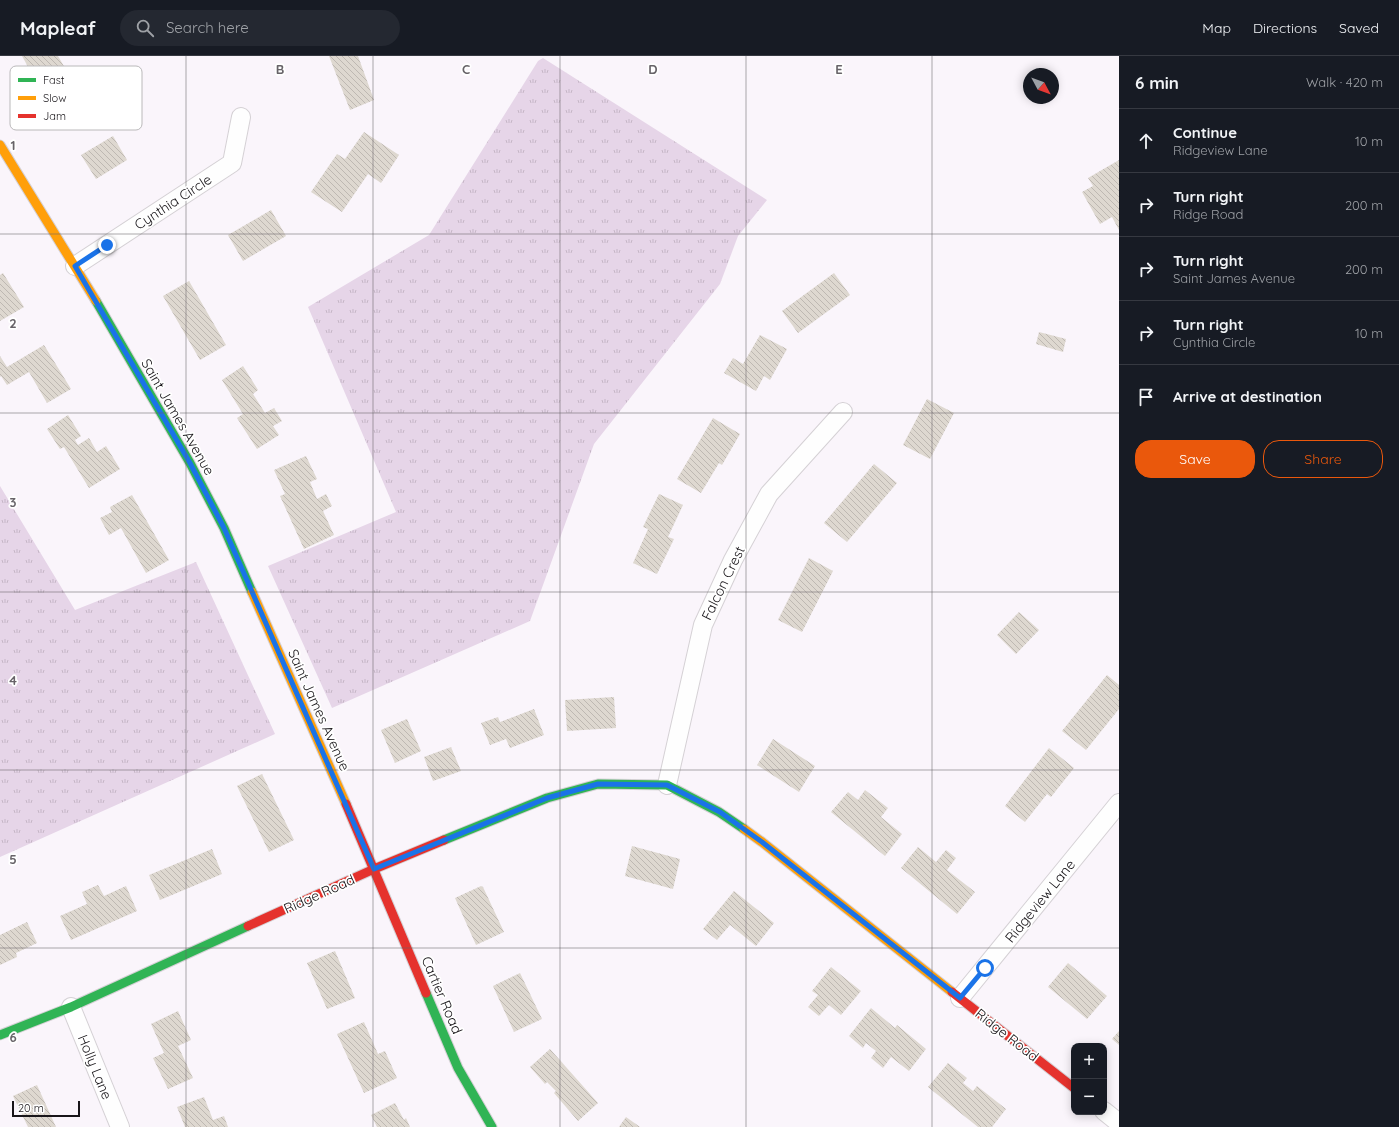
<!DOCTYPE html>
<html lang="en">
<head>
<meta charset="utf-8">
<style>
	:root { --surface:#171b24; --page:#242831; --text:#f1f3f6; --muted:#9ea1a6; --line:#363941; --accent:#ea580c }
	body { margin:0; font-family:Quicksand,sans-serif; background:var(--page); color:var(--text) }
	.controls { position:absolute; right:12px; bottom:12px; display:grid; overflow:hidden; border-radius:8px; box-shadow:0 2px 10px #0003 }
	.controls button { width:36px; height:36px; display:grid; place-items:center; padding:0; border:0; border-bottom:1px solid var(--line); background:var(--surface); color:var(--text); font:20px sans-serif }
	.compass { position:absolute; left:1023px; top:12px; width:36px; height:36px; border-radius:50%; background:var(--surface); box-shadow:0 2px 10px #0003; rotate:131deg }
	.scale { position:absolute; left:12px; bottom:10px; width:68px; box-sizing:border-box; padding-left:4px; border:2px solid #181519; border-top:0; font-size:11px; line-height:14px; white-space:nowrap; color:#181519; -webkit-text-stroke:3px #fff; paint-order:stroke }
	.stop { position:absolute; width:12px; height:12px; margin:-9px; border:3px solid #1a73e8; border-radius:50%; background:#fff }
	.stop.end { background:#1a73e8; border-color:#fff; box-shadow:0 1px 4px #0008 }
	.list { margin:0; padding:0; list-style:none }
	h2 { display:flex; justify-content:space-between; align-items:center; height:52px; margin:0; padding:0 16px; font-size:17px }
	h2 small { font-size:13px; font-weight:400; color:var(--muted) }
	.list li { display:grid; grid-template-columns:26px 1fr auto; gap:12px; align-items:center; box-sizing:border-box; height:64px; padding:0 16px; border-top:1px solid var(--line) }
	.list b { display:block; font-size:15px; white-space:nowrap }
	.list p { margin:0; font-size:13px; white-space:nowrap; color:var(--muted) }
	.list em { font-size:13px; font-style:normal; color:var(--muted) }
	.actions { display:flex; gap:8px; padding:12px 16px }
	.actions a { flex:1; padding:9px 0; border:1px solid var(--accent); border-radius:16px; text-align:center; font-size:14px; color:var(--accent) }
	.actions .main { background:var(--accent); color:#fff }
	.icon { flex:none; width:22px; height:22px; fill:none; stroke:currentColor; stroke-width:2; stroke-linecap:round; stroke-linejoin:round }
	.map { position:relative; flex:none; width:1119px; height:1071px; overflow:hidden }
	header { display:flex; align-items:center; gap:24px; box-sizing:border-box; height:56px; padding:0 20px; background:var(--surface); border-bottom:1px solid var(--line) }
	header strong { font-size:19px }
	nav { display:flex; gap:22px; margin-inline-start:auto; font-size:14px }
	.search { width:280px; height:36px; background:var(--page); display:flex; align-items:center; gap:10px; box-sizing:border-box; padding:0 14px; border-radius:22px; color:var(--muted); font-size:15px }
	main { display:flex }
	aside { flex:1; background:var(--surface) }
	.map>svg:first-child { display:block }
	.park { fill:url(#park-tufts) }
	.building { fill:url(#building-back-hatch) }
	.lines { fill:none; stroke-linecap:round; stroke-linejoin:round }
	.street-casing { stroke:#d5d1d5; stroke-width:20 }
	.fast-casing { stroke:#d5d1d5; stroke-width:11 }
	.slow-casing { stroke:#d5d1d5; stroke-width:11 }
	.jam-casing { stroke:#d5d1d5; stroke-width:11 }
	.street { stroke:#fefefe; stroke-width:18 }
	.fast { stroke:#30b455; stroke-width:9 }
	.slow { stroke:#ff9f0a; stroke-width:9 }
	.jam { stroke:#e5322d; stroke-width:9 }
	.route { stroke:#1a73e8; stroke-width:5 }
	.grid { fill:none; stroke:#676368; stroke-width:1; stroke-opacity:0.55 }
	.labels { text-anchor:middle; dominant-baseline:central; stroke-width:3.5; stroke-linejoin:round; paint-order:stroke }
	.street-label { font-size:14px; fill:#181519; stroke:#fff }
	.key { fill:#fff; stroke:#bab9ba; stroke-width:1 }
	.key-label { font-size:11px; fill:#181519 }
	.grid-label { font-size:13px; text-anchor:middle; font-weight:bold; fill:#676368; stroke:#fff; stroke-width:3.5; stroke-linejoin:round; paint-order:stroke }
</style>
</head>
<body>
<header>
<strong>Mapleaf</strong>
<div class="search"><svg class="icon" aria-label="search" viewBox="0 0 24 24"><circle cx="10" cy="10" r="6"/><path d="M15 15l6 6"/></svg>Search here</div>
<nav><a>Map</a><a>Directions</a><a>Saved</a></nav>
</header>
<main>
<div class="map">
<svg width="1119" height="1071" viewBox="0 0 1119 1071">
	<defs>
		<pattern id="park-tufts" width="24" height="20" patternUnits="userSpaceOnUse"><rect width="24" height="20" fill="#e6d5e8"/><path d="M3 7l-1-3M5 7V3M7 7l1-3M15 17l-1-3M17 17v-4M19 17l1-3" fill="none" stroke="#c5b6c6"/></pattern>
		<pattern id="building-back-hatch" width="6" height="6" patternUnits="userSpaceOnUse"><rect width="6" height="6" fill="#ded8d0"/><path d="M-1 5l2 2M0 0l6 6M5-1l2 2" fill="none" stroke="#beb8b2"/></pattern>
	</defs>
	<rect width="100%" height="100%" fill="#faf5fb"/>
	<g class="park">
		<polygon points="543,2 767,144 738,180 720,228 594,388 530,565 332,652 268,510 396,456 308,251 429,179 538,5"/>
		<polygon points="0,430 75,554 196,506 275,678 0,801"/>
	</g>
	<g class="building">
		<polygon points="22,0 58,0 79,36 51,52"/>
		<polygon points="329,0 358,0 374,44 350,54"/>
		<polygon points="364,76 399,99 381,127 368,118 342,156 311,136 337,98 345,103"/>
		<polygon points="113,80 127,104 96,123 81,99"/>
		<polygon points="1119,104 1119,174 1112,161 1100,168 1082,136 1093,130 1088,122"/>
		<polygon points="271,154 286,180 243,205 228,179"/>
		<polygon points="3,217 24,251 0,265 0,219"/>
		<polygon points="834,217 850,239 798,277 782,255"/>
		<polygon points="189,225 226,289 200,304 163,240"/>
		<polygon points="1039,276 1066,283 1063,296 1036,288"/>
		<polygon points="760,279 787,293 770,324 764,320 756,335 724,317 733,302 743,308"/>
		<polygon points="44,289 71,333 47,347 29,316 7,329 1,320 0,321 0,300 7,311"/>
		<polygon points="243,310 258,334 253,338 265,357 274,352 282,365 273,370 279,379 257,393 237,362 243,358 222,324"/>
		<polygon points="927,343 954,357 930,403 903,389"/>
		<polygon points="68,359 81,380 75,384 78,389 89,382 97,396 106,390 120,413 89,432 64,391 60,393 47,373"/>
		<polygon points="713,362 740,378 722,409 719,407 701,437 677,423"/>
		<polygon points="306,400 317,423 310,426 317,443 326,438 332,450 323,455 334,479 304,493 280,440 285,438 274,414"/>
		<polygon points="874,408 897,427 847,486 824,467"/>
		<polygon points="659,438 683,449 668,481 674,483 657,518 633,507 648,473 643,471"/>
		<polygon points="132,439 169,504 146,517 121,472 109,479 100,462 112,456 110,451"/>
		<polygon points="809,502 833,515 802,576 778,564"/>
		<polygon points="1019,556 1039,574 1016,598 997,579"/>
		<polygon points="1107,619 1119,629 1119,653 1086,694 1062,675"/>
		<polygon points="614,641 616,672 567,675 565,644"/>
		<polygon points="534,653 544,679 510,692 506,683 490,689 481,667 498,661 500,666"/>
		<polygon points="407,663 421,695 395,707 381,674"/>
		<polygon points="773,683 815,710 799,736 757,709"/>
		<polygon points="451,691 461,715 433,725 424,701"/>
		<polygon points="1049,692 1074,712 1051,741 1047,738 1025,766 1005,750"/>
		<polygon points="262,718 294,784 269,796 237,730"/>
		<polygon points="865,734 888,752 881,761 902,778 885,800 831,756 848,736 858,744"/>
		<polygon points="632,790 680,803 673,833 625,820"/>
		<polygon points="918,791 936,806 946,794 956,802 947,814 975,836 957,858 901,812"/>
		<polygon points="212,793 222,818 160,844 149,819"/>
		<polygon points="98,829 104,840 126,830 137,855 71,884 60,860 87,848 82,836"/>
		<polygon points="481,830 483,831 504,876 476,889 455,842"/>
		<polygon points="734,835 774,867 756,890 730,869 717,884 703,873"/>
		<polygon points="27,866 37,887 16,897 17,901 0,909 0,879"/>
		<polygon points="335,895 355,942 327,953 307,907"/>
		<polygon points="1068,907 1107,940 1087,963 1048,931"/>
		<polygon points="831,911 861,935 841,959 829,949 819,960 808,951 818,939 812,935"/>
		<polygon points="520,917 542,963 514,976 493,930"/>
		<polygon points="871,952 895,972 897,969 926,993 909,1015 891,1001 883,1012 871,1002 876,995 866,987 863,992 849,980"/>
		<polygon points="178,955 191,984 178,990 193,1022 168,1033 153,1002 164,997 151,968"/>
		<polygon points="364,966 378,998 385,995 397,1022 364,1037 337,978"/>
		<polygon points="1119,975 1119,989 1112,983"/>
		<polygon points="550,993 598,1047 578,1065 554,1037 556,1035 547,1026 545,1028 530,1011"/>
		<polygon points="948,1007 967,1022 963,1027 973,1035 977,1030 1006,1053 992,1071 978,1071 928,1031"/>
		<polygon points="37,1029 56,1071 28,1071 13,1040"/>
		<polygon points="204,1041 213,1064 224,1060 228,1071 185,1071 177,1051"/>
		<polygon points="395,1047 404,1064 406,1062 410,1071 377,1071 371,1059"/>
		<polygon points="626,1061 640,1071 619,1071"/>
	</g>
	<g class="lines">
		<defs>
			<g id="street">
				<polyline points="75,210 232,107 241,61"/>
				<polyline points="667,729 703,569 733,504 769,438 843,356"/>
				<polyline points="960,942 1119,747"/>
				<polyline points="71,951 120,1071"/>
				<polyline points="1104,1055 1119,1067"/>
			</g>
			<g id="fast">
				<polyline points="96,245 190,407 224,472 252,536"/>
				<polyline points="444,784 547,742 598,728 667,729 719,756 744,773"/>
				<polyline points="426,937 458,1012 492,1071"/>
				<polyline points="0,979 71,951 248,870"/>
			</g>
			<g id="slow">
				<polyline points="0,89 96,245"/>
				<polyline points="252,536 346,748"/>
				<polyline points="744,773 762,786 952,936"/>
			</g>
			<g id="jam">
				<polyline points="346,748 426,937"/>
				<polyline points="248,870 374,813 444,784"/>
				<polyline points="952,936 1074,1032"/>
			</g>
		</defs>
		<use href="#street" class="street-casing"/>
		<use href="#fast" class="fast-casing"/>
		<use href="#slow" class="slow-casing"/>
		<use href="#jam" class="jam-casing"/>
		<use href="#street" class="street"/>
		<use href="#fast" class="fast"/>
		<use href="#slow" class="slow"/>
		<use href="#jam" class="jam"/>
	</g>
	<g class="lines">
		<polyline class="route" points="107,189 75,210 190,407 224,472 374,813 547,742 598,728 667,729 720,756 762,786 960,942 985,912"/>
	</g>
	<path class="grid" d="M 186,0 L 186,1071M 373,0 L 373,1071M 560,0 L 560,1071M 746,0 L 746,1071M 932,0 L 932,1071M 0,178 L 1119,178M 0,357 L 1119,357M 0,536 L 1119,536M 0,714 L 1119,714M 0,892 L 1119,892"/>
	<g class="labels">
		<g class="street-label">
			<text transform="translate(173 146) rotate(-33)">Cynthia Circle</text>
			<text transform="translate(178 361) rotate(60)">Saint James Avenue</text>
			<text transform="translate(723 527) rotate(-64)">Falcon Crest</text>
			<text transform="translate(319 654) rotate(66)">Saint James Avenue</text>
			<text transform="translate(319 838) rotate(-24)">Ridge Road</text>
			<text transform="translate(1040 845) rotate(-51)">Ridgeview Lane</text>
			<text transform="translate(442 939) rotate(67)">Cartier Road</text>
			<text transform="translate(1007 979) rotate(38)">Ridge Road</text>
			<text transform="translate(95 1011) rotate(68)">Holly Lane</text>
		</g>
	</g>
	<rect x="10" y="10" width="132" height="64" rx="6" class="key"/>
	<rect x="18" y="22" width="18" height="4" fill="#30b455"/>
	<rect x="18" y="40" width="18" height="4" fill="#ff9f0a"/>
	<rect x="18" y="58" width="18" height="4" fill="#e5322d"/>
	<g class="key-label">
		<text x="43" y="28">Fast</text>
		<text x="43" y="46">Slow</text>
		<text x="43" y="64">Jam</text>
	</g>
	<g class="grid-label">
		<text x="280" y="18">B</text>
		<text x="466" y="18">C</text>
		<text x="653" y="18">D</text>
		<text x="839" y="18">E</text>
		<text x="13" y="94">1</text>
		<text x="13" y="272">2</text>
		<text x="13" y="451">3</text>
		<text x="13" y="629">4</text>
		<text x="13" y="808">5</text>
		<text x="13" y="986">6</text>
	</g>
</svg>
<div class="controls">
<button>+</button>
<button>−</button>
</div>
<svg class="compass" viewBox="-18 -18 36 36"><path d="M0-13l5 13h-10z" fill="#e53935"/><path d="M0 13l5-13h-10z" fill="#9ea1a6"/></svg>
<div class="scale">20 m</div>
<div class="stop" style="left:985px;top:912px"></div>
<div class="stop end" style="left:107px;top:189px"></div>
</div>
<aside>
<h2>6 min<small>Walk · 420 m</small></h2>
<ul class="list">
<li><svg class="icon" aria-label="ahead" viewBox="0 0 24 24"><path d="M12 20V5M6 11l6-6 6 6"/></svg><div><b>Continue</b><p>Ridgeview Lane</p></div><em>10 m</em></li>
<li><svg class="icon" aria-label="right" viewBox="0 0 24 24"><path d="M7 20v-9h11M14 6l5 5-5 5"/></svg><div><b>Turn right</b><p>Ridge Road</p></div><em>200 m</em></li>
<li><svg class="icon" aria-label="right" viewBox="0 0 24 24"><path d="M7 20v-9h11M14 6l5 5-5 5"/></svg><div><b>Turn right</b><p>Saint James Avenue</p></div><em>200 m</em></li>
<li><svg class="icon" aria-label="right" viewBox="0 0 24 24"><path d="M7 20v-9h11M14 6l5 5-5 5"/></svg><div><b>Turn right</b><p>Cynthia Circle</p></div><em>10 m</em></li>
<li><svg class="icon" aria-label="arrive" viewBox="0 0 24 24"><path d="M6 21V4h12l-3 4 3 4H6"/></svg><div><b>Arrive at destination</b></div></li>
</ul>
<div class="actions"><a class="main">Save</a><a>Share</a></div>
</aside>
</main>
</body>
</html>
